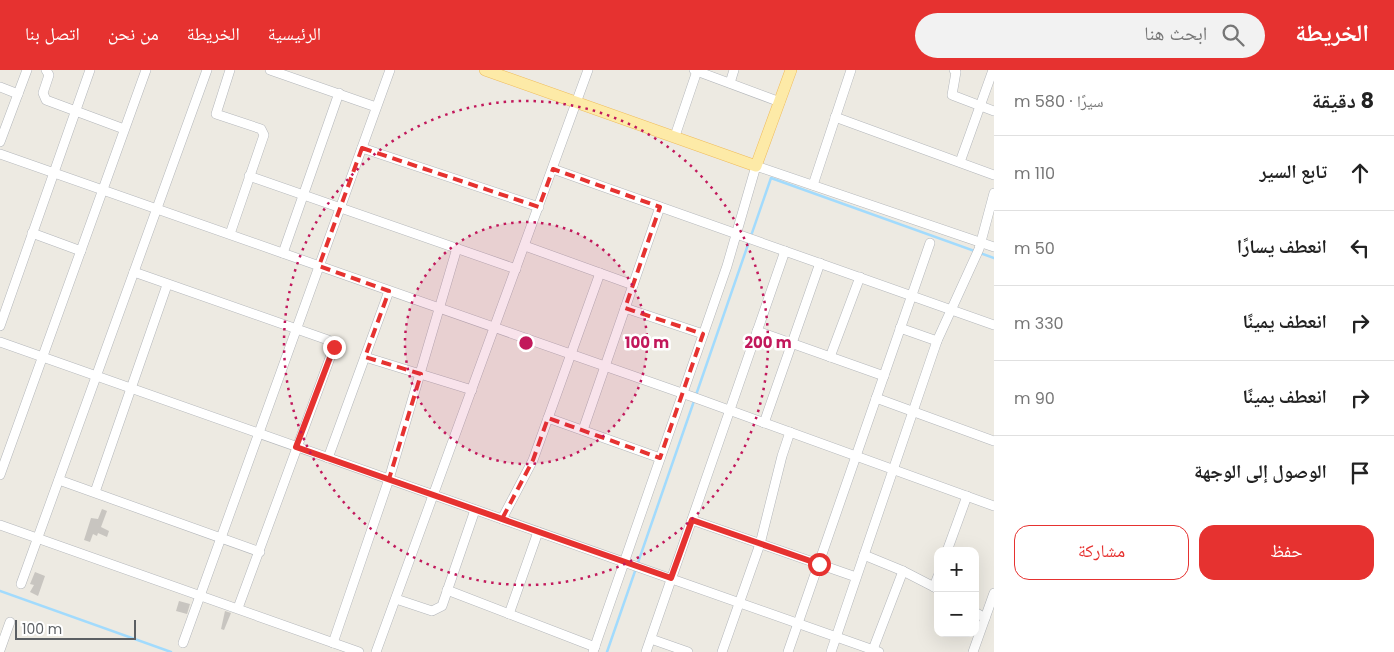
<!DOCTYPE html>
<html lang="ar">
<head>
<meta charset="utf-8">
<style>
	:root { --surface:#fff; --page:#f2f2f2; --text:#222; --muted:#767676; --line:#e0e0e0; --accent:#e63230 }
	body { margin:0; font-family:Poppins,"Noto Naskh Arabic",sans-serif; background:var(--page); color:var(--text); direction:rtl }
	.controls { position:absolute; right:15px; bottom:15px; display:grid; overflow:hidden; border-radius:10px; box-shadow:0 5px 20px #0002 }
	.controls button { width:45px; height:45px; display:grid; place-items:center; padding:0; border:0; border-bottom:1px solid var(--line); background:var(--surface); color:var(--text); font:25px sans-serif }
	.scale { position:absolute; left:15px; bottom:12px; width:121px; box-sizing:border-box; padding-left:5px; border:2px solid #5b5f63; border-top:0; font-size:14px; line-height:18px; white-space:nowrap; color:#5b5f63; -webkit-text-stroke:4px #fff; paint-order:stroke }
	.stop { position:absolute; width:15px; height:15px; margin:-11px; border:4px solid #e63230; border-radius:50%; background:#fff }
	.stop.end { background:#e63230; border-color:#fff; box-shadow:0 1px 5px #0008 }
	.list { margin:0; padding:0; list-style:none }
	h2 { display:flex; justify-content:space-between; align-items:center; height:65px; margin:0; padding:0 20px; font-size:21px }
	h2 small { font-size:16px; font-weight:400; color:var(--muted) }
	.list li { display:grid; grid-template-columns:32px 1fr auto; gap:15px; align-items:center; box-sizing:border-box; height:75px; padding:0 20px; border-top:1px solid var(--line) }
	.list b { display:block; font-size:19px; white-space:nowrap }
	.list em { font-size:16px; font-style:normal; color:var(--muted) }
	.actions { display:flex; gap:10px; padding:15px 20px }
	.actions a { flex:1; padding:11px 0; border:1px solid var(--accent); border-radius:15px; text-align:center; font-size:18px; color:var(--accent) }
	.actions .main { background:var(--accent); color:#fff }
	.icon { flex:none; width:28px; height:28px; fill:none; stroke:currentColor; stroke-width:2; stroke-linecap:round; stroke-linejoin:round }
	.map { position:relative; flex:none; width:994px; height:582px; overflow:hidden; direction:ltr }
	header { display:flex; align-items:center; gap:30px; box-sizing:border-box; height:70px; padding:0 25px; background:var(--accent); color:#fff }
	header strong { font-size:24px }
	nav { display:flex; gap:28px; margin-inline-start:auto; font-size:18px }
	.search { width:350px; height:45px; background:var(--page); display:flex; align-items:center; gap:12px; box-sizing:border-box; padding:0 18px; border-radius:28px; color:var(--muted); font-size:19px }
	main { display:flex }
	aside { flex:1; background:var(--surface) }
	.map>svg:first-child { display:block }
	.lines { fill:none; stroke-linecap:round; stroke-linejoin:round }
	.stream { stroke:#a2dbfd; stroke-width:2.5 }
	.building { fill:#c8c5c0 }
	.minor-casing { stroke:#b3b6ba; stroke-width:10 }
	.major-casing { stroke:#efbb5a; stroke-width:12 }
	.minor { stroke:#fff; stroke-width:9 }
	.major { stroke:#fdeaa7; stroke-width:11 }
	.route { stroke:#e63230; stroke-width:6 }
	.marked { fill:none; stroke:#e63230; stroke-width:4; stroke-dasharray:10 6; stroke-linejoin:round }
	.ring { fill:none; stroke:#c2185b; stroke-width:2.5; stroke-dasharray:2.5 5 }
	.centre { fill:#c2185b; stroke:#fff; stroke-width:2.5 }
	.ring-label { font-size:15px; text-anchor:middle; font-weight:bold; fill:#c2185b; stroke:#fff; stroke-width:5; stroke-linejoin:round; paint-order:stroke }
</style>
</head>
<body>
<header>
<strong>الخريطة</strong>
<div class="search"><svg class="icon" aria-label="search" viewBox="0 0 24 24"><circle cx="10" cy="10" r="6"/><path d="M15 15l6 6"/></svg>ابحث هنا</div>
<nav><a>الرئيسية</a><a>الخريطة</a><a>من نحن</a><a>اتصل بنا</a></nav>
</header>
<main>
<aside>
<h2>8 دقيقة<small>سيرًا · 580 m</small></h2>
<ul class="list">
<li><svg class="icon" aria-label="ahead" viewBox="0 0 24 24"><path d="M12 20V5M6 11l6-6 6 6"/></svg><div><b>تابع السير</b></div><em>110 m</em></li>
<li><svg class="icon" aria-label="left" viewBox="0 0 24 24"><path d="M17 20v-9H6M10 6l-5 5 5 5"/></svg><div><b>انعطف يسارًا</b></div><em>50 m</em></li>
<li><svg class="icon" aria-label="right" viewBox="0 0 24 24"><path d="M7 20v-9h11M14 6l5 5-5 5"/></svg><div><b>انعطف يمينًا</b></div><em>330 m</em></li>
<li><svg class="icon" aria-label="right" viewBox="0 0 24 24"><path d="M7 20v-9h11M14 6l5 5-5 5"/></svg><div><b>انعطف يمينًا</b></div><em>90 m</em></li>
<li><svg class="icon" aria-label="arrive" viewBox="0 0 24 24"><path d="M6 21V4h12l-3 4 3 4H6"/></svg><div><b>الوصول إلى الوجهة</b></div></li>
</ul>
<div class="actions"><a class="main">حفظ</a><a>مشاركة</a></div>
</aside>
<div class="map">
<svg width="994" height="582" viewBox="0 0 994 582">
	<rect width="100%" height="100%" fill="#edeae2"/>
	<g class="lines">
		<g class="stream">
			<polyline points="696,325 771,108 994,188"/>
			<polyline points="0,521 171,582"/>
			<polyline points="607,582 694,331"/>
		</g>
	</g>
	<g class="building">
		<polygon points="102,439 107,441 101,457 109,461 107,467 98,463 97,466 93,464 90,472 84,470 91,448 98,449"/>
		<polygon points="35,502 45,506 38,526 30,522 34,515 30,514"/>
		<polygon points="179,531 190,534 187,544 176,541"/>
		<polygon points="225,541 231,543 224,560 221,559"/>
	</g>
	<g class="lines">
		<defs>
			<g id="minor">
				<polyline points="46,0 49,5 43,23 46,30 124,59"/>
				<polyline points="270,0 376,37"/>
				<polyline points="694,0 780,32"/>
				<polyline points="954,0 956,2 952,25 994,41"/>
				<polyline points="730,13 734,0"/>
				<polyline points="0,17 18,24"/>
				<polyline points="835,47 994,105"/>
				<polyline points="675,66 697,1"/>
				<polyline points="0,72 27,0"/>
				<polyline points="362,78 539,137"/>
				<polyline points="0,84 693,327 994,436"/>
				<polyline points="960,92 993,0"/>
				<polyline points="553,99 994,255"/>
				<polyline points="249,106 516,199"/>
				<polyline points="813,115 851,0"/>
				<polyline points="32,163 81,181"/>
				<polyline points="230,164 264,65 261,59 216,44 230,0"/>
				<polyline points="525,176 633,215"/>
				<polyline points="283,183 339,23"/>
				<polyline points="134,202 328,270 334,277 238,538"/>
				<polyline points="625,238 703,264"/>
				<polyline points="0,256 90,0"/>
				<polyline points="900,258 937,271"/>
				<polyline points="757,261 884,306"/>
				<polyline points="0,272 879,582"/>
				<polyline points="365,287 472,320"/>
				<polyline points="830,287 860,207"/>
				<polyline points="876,328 994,371"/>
				<polyline points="548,348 660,388"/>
				<polyline points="764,353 820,193"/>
				<polyline points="583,360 660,137"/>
				<polyline points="328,388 389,221"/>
				<polyline points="0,405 146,0"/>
				<polyline points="59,410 260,482"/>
				<polyline points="95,422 167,215"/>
				<polyline points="502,449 533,390 600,203"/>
				<polyline points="692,450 856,507"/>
				<polyline points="0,455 359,582"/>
				<polyline points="947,481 967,426"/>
				<polyline points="864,485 903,501 938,519"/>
				<polyline points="21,514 207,0"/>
				<polyline points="934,517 938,506"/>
				<polyline points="447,520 595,577"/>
				<polyline points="396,529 432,541 442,536 475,440"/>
				<polyline points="975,542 985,548"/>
				<polyline points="509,544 538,462"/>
				<polyline points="651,569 688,582"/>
				<polyline points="183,573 390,0"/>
				<polyline points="333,573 389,409 457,178"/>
				<polyline points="0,580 10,552"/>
				<polyline points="376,582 588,0"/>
				<polyline points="593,582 727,196 756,96 994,177"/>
				<polyline points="646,582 785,181"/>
				<polyline points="722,582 760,474 782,386 790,362"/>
				<polyline points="788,582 930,173"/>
				<polyline points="831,582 937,271 979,179 994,123"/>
				<polyline points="872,582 903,501"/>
				<polyline points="973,582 994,523"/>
			</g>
			<polyline id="major" points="485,0 756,96 791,0"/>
		</defs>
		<use href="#minor" class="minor-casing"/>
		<use href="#major" class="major-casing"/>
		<use href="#minor" class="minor"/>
		<use href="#major" class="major"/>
	</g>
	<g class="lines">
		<polyline class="route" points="334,277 296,377 671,508 692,450 819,494"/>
	</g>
	<path class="marked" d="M 362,78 L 539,137 L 553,99 L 660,137 L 625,238 L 703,264 L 660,388 L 548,348 L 533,390 L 502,449 L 389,409 L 421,304 L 365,287 L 389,221 L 319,196 Z"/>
	<circle cx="526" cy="273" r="121" fill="#c2185b" fill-opacity=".12"/>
	<g class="ring">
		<circle cx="526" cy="273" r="121"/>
		<circle cx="526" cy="273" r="242"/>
	</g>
	<circle cx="526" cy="273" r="8" class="centre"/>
	<g class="ring-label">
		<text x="647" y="278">100 m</text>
		<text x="768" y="278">200 m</text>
	</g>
</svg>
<div class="controls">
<button>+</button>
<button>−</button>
</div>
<div class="scale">100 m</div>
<div class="stop" style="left:819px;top:494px"></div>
<div class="stop end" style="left:334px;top:277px"></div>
</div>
</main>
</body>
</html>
